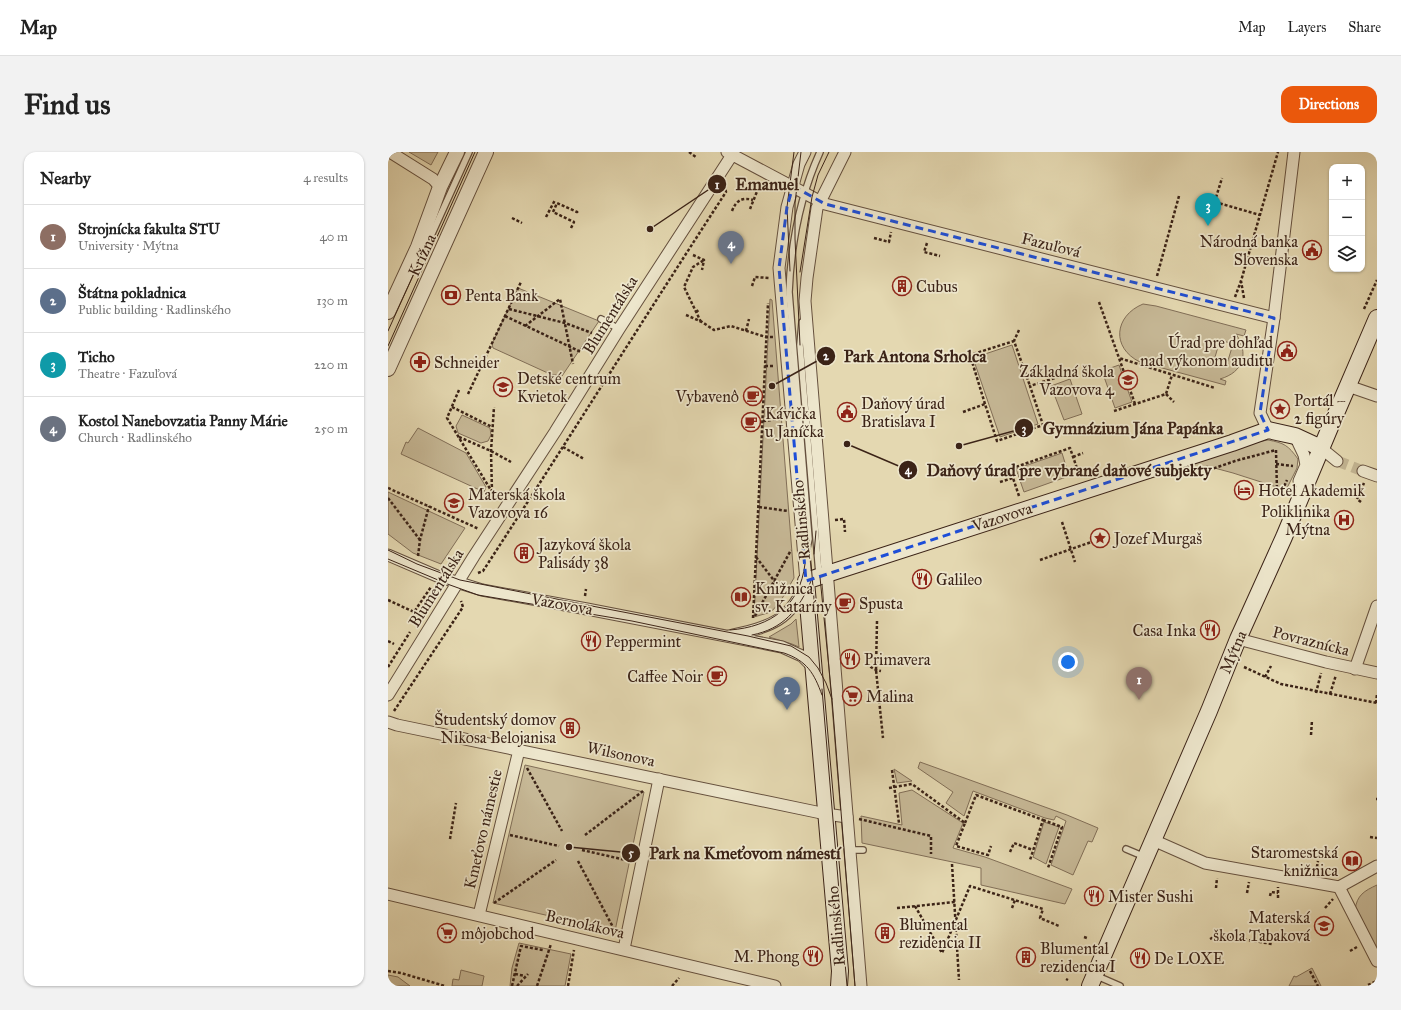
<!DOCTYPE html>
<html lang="en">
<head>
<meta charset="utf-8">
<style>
	:root { --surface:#fff; --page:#f2f2f2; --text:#222; --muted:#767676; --line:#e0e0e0; --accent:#ea580c }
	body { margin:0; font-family:"IM FELL Great Primer",serif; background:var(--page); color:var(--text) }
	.controls { position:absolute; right:12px; top:12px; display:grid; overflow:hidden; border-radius:8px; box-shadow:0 1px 3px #0004 }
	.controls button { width:36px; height:36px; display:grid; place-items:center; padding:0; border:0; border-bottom:1px solid var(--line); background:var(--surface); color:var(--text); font:20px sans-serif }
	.you { position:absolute; left:680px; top:510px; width:14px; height:14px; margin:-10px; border:3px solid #fff; border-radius:50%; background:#1a73e8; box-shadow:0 0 0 6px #1a73e833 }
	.badge { display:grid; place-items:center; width:26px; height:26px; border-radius:50%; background:var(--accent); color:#fff; font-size:13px; font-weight:700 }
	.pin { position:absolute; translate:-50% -33px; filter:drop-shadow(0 1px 2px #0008) }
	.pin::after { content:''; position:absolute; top:21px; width:14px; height:12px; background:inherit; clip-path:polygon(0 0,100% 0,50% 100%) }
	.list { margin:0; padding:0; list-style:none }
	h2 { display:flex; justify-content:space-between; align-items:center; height:52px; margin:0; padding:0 16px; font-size:17px }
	h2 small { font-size:13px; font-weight:400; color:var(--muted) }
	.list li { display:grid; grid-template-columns:26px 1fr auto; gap:12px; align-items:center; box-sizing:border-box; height:64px; padding:0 16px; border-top:1px solid var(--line) }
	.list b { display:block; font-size:15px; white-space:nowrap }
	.list p { margin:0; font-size:13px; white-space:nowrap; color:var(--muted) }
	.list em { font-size:13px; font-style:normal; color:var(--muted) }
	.icon { flex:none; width:22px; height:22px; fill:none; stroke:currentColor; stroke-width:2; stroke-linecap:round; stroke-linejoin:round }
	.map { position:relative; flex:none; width:989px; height:834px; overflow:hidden; border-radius:12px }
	header { display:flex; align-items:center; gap:24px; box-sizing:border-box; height:56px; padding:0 20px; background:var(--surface); border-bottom:1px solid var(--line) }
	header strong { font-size:19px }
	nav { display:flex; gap:22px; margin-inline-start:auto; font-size:14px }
	.intro { display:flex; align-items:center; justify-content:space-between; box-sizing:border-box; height:96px; padding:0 24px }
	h1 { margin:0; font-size:28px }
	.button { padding:10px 18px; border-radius:12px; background:var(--accent); color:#fff; font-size:14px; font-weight:700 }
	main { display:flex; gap:24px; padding:0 24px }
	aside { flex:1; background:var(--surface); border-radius:12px; box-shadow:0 1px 3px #0004 }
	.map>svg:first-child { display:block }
	.green { fill:#c7b997; stroke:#816e57; fill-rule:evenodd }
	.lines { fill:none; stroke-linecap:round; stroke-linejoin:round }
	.minor-tunnel { stroke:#c2b492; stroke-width:11; stroke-dasharray:11 5.5; stroke-linecap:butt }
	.service-casing { stroke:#65503e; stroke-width:8 }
	.minor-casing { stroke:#65503e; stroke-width:13 }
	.tertiary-casing { stroke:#65503e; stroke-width:16 }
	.secondary-casing { stroke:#3b2317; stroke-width:18 }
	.path { stroke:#3b2317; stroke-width:2.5; stroke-dasharray:3 2; stroke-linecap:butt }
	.service { stroke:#ede6cc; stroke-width:5.5 }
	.minor { stroke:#ede6cc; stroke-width:11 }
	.tertiary { stroke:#ede6cc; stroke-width:14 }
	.secondary { stroke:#ede6cc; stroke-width:16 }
	.tram { stroke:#3b2317; stroke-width:1 }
	.marked { fill:none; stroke:#1d4ed8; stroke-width:3; stroke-dasharray:8 5; stroke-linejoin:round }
	.labels { text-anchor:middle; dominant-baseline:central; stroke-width:3.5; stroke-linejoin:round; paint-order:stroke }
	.poi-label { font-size:16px; fill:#3b2317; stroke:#ede6cc; text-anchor:start }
	.street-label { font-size:16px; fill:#3b2317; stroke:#ede6cc }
	.leader { fill:none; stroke:#3b2317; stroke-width:1.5 }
	.callout-dot { fill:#3b2317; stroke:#ede6cc; stroke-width:1.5 }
	.mark-label { font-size:12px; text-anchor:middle; font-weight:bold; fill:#fff }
	.callout-label { font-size:17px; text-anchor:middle; font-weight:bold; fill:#3b2317; stroke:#ede6cc; stroke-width:3.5; stroke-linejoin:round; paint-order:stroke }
</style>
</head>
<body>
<header>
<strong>Map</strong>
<nav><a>Map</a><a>Layers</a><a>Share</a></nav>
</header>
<div class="intro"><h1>Find us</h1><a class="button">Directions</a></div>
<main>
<aside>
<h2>Nearby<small>4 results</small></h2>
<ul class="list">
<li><span class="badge" style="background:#8d6e63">1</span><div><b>Strojnícka fakulta STU</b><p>University · Mýtna</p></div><em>40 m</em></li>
<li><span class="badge" style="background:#5c6f8a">2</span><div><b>Štátna pokladnica</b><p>Public building · Radlinského</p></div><em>130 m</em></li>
<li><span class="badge" style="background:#0f9aa8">3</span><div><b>Ticho</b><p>Theatre · Fazuľová</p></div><em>220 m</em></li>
<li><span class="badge" style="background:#6b7280">4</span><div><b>Kostol Nanebovzatia Panny Márie</b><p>Church · Radlinského</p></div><em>250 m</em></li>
</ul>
</aside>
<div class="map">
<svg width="989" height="834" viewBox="0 0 989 834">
	<rect width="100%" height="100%" fill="#e4d8b1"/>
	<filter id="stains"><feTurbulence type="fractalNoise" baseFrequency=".005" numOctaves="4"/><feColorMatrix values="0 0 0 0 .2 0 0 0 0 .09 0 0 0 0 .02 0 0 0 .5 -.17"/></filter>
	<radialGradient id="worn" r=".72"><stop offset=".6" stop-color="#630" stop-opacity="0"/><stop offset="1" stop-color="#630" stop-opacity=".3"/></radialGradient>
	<g class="green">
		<polygon points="21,0 50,0 43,13"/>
		<polygon points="130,136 211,169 174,224 162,222 105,196 104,192"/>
		<polygon points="382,147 384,148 406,426 392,450 383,460 366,465"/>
		<path d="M 755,152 L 768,154 L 858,178 L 856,184 L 848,182 C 861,201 856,220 832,227 L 838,229 L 837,233 L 752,210 C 723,196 726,164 755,152 ZM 832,188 L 845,192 L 838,215 L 825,212 Z"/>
		<polygon points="624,193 650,272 612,285 585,206"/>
		<polygon points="731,213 744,250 727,256 714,219"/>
		<polygon points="682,227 694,262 676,268 663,234"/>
		<polygon points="74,263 102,276 103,283 100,289 93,291 70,281 68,274"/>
		<polygon points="30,276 78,301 98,335 96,340 13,302 18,290 20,291"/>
		<path d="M 880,288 C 896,291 900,293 910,307 L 909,316 L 898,338 L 845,321 L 819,314 L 798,323 L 795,316 L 859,292 Z"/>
		<polygon points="674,301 681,324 636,340 628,317"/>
		<polygon points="0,340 77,376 53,412 25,401 0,382"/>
		<polygon points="408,467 411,495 404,492 381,485 403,472"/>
		<polygon points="532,610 679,663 710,676 704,690 700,689 685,723 663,713 678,669 668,664 666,668 657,666 585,639 576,664 558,651 565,640 530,616"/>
		<polygon points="137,613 256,640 227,779 105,751"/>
		<polygon points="506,617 524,629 509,631"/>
		<polygon points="524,638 575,671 565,696 597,705 684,737 677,752 593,733 593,716 474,691 473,664 514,673 511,641"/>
		<polygon points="656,670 671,675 658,712 645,705"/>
		<path d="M 989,733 L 989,803 L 967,758 C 969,743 976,739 989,733 Z"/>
		<polygon points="131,791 183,802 177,834 122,834 124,816"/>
		<polygon points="924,816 933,834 901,834 906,824 908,825"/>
		<polygon points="73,818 96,824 94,834 64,834 65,827 71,828"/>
		<polygon points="0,823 10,825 22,834 0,834"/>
	</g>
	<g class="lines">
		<polyline class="minor-tunnel" points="949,309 975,319"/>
		<defs>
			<g id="service">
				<polyline points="34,91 42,86 81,0"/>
				<polyline points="213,167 231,177"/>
				<polyline points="414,170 412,193 431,422"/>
				<path d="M 419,396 L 421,387 L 401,140 C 403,92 412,44 432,0"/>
				<polyline points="738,697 757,705"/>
				<polyline points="462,698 475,698"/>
				<polyline points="709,824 732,834"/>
			</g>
			<g id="minor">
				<polyline points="2,0 45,27 52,35"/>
				<polyline points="339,0 437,52 886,166"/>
				<polyline points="457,0 429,56 419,126 417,149 473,834"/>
				<polyline points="960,234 989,244"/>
				<polyline points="880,278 872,261 886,166 906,0"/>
				<polyline points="907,284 916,303 918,313 911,329"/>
				<polyline points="933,296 949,309"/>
				<polyline points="975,319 989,324"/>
				<polyline points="0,403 49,424 94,438 199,457 394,495 414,504 426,516"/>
				<path d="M 341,484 C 379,475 403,471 418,429 L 391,116 L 399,55 L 411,12 L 417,0"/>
				<polyline points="850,487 938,510 989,521"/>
				<polyline points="967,517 989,454"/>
				<polyline points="0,543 86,404 167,280 231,177 344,3"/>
				<polyline points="0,570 9,573 438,662 459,665"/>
				<polyline points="765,688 817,711 951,735"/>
				<polyline points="951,735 989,809"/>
				<polyline points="951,735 989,714"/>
				<polyline points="0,742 387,834"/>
				<polyline points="91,763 131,598"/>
				<polyline points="236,797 271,627"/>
			</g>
			<g id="tertiary">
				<polyline points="0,160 30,95 52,35 69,0"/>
				<polyline points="0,217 98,0"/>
			</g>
			<g id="secondary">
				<polyline points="451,834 452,819 418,429 439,422 844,291 880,278 907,284 933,296"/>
				<polyline points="702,834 821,559 850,487 896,385 943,273 989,166"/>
			</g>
		</defs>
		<use href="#service" class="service-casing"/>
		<use href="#minor" class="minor-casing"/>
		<use href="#tertiary" class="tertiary-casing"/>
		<use href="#secondary" class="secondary-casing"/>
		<g class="path">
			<polyline points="301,0 308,5"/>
			<polyline points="827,50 872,63"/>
			<polyline points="825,55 834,26"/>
			<polyline points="362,57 370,37"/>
			<path d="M 344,59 C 348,48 355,45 365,48"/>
			<polyline points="158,65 167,48"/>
			<polyline points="124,66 134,71"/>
			<polyline points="183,76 186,70 165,60 169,51 189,60 190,59"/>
			<polyline points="486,86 501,90 503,80"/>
			<polyline points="539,91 536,100 552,104"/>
			<polyline points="305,103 316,108 314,118"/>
			<polyline points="769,124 791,44"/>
			<polyline points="364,134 367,125 381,126"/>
			<polyline points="847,145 853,129"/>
			<polyline points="856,146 853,129 890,0"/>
			<polyline points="711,150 731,206"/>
			<polyline points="121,157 177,171 204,181"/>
			<polyline points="976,157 989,128"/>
			<polyline points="308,160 312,157"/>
			<polyline points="298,163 314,170 326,178 343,174 378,185 385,185"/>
			<polyline points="117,164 193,200"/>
			<polyline points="313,170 296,135 305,115 316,108"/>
			<polyline points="137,174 172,147 185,212"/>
			<polyline points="631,178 626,189 642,234"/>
			<polyline points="358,179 361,167"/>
			<polyline points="377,214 387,214"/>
			<polyline points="71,238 59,266 104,340"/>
			<polyline points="80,242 133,130"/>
			<polyline points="778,242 786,250"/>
			<polyline points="597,252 582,203 626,189"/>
			<polyline points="747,252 731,206 827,236"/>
			<polyline points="64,255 104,275"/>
			<polyline points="726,259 778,242 784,223"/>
			<polyline points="575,260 597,252 609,289 655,273 642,234 679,222"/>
			<polyline points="375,269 392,267"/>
			<polyline points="71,285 103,299 123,310"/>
			<polyline points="175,295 196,307"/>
			<polyline points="685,305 695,301"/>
			<polyline points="888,312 905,314"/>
			<polyline points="821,318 847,309 888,298 889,339"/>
			<polyline points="612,330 625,326"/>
			<polyline points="0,336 91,377"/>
			<polyline points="104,340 103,299 106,255"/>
			<polyline points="892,343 899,328"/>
			<polyline points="631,344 622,317 682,296 692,325"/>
			<polyline points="0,346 32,388"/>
			<polyline points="973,350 969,347 976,331"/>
			<polyline points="371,355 400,359"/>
			<polyline points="447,368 456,367 457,380"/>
			<polyline points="674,370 687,410"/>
			<polyline points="30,404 32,388 41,354"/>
			<polyline points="368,405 397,443"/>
			<polyline points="652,408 709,388"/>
			<path d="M 90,421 L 95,419 C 177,293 256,166 338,40 L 337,35"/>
			<polyline points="197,444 198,437"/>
			<polyline points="0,448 26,460 43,435"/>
			<polyline points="367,464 403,398"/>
			<polyline points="365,466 380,151"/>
			<polyline points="489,469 488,518 495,586"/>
			<polyline points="0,489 6,492"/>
			<polyline points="478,512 488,518 493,519"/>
			<polyline points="0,515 22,480"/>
			<polyline points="856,515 893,532 989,551"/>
			<polyline points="877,525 883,514"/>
			<polyline points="928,541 933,521"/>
			<polyline points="942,542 948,523"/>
			<polyline points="988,551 989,542"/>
			<polyline points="6,559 75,455 73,449"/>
			<polyline points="923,583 924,568"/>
			<polyline points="139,616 174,679"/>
			<polyline points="504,618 511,671"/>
			<polyline points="501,636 524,632 577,671 568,694 600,703 603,694"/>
			<polyline points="988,647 989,647"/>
			<polyline points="471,667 543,684 543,702"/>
			<polyline points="655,668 674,675 660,716"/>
			<polyline points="577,671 588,643 655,668 642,708"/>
			<polyline points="122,683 171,694"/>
			<polyline points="197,683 255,639"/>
			<polyline points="982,685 989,686"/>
			<polyline points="62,687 68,651"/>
			<polyline points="194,698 242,709"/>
			<polyline points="622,700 626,691 645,698"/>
			<polyline points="866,707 868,700"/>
			<polyline points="190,709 227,779"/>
			<polyline points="564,712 571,828"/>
			<polyline points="928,720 930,709"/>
			<polyline points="828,736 829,726"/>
			<polyline points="859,741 861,730"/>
			<polyline points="882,744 883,740 890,741"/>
			<polyline points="890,746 890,735"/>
			<polyline points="106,751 168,708"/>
			<polyline points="527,754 554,801 582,734 655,757 652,766 671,774"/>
			<polyline points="509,756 567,750"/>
			<polyline points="624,756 627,748"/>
			<polyline points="937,756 945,747"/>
			<polyline points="696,785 699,786"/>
			<polyline points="822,787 828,784 835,784 884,792"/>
			<polyline points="962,799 969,795"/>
			<polyline points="0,819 13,821 57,834"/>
			<polyline points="922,819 930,834"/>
			<polyline points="127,822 137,824"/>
			<polyline points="678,827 680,828"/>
			<polyline points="980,833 989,829"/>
			<polyline points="124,834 133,794 155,798"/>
			<polyline points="129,834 140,822"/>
			<polyline points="149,834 163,792"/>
			<polyline points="180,834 186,798"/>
			<polyline points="284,834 291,826"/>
		</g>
		<use href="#service" class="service"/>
		<use href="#minor" class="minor"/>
		<use href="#tertiary" class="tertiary"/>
		<use href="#secondary" class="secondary"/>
		<g class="tram">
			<polyline points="402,119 399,55 406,0"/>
			<polyline points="412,120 424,45 430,23 441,0"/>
			<polyline points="0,179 42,86"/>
			<polyline points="412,193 407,87 407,51 413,0"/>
			<polyline points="0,194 87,0"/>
			<polyline points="421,387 432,519"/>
			<polyline points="0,398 29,412 72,428 209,455 360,484 403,494 421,505 430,516 438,531 444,547"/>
			<polyline points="426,402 428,379"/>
			<path d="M 0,407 L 62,433 L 90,443 L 244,469 L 396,501 C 419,509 426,521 434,543"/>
			<polyline points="432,425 444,547 467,834"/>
			<path d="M 342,478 C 383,475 412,454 417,412"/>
			<path d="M 364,483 C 395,477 411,458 423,429"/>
			<polyline points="434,537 459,834"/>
		</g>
	</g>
	<path class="marked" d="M 405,34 L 437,52 L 886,166 L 872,261 L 880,278 L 418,429 L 391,116 L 399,55 Z"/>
	<defs>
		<symbol id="civic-ring" viewBox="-11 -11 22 22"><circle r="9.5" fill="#ede6cc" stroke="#8f2418" stroke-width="1.5"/><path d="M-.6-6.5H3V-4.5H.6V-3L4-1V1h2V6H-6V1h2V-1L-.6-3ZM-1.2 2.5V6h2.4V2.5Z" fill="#8f2418"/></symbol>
		<symbol id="building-ring" viewBox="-11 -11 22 22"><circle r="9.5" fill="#ede6cc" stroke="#8f2418" stroke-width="1.5"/><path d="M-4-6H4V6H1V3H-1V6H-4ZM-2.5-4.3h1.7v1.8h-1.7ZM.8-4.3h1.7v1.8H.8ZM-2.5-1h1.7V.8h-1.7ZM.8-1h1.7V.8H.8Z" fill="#8f2418"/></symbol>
		<symbol id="bank-ring" viewBox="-11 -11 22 22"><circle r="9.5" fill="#ede6cc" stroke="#8f2418" stroke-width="1.5"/><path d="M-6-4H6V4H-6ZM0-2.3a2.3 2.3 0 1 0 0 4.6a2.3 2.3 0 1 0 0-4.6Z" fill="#8f2418"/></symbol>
		<symbol id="pharmacy-ring" viewBox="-11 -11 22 22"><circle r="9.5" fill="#ede6cc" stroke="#8f2418" stroke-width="1.5"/><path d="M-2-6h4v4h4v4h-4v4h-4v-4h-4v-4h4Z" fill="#8f2418"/></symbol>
		<symbol id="school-ring" viewBox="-11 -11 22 22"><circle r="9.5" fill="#ede6cc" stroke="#8f2418" stroke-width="1.5"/><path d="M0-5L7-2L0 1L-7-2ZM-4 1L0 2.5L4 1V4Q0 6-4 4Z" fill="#8f2418"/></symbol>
		<symbol id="cafe-ring" viewBox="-11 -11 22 22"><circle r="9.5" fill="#ede6cc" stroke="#8f2418" stroke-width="1.5"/><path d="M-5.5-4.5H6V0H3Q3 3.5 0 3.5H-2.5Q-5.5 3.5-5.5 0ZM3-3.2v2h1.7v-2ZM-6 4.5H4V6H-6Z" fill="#8f2418"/></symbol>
		<symbol id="sight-ring" viewBox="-11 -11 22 22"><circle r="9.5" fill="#ede6cc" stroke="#8f2418" stroke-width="1.5"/><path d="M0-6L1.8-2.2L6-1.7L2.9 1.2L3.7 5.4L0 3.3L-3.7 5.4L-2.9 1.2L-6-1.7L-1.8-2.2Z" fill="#8f2418"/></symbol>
		<symbol id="hotel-ring" viewBox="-11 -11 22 22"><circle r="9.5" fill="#ede6cc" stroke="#8f2418" stroke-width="1.5"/><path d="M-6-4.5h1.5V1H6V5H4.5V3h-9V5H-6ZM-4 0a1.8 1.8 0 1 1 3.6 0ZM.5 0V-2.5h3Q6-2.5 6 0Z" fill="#8f2418"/></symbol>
		<symbol id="hospital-ring" viewBox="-11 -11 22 22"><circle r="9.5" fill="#ede6cc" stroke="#8f2418" stroke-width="1.5"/><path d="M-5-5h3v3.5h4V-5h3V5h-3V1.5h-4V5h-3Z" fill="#8f2418"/></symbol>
		<symbol id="restaurant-ring" viewBox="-11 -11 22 22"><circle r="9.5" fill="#ede6cc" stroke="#8f2418" stroke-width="1.5"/><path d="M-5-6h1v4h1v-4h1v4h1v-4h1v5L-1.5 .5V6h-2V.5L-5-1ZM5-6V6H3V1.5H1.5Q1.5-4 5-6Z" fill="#8f2418"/></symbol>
		<symbol id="library-ring" viewBox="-11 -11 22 22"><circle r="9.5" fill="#ede6cc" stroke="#8f2418" stroke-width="1.5"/><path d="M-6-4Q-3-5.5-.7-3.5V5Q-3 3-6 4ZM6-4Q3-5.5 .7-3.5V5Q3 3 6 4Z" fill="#8f2418"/></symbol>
		<symbol id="supermarket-ring" viewBox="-11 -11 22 22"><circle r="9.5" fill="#ede6cc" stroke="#8f2418" stroke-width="1.5"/><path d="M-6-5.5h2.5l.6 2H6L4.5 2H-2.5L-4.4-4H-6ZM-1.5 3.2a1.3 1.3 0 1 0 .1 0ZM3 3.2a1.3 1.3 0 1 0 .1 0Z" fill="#8f2418"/></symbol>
	</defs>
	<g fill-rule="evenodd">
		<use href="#civic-ring" x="913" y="87" width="22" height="22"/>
		<use href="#building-ring" x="503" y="123" width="22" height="22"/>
		<use href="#bank-ring" x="52" y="132" width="22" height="22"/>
		<use href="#civic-ring" x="888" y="188" width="22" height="22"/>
		<use href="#pharmacy-ring" x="21" y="199" width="22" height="22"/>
		<use href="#school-ring" x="729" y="217" width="22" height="22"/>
		<use href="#school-ring" x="104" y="224" width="22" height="22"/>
		<use href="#cafe-ring" x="354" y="233" width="22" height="22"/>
		<use href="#sight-ring" x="881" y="246" width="22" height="22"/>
		<use href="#civic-ring" x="448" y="249" width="22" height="22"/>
		<use href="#cafe-ring" x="352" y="259" width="22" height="22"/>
		<use href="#hotel-ring" x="845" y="327" width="22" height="22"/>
		<use href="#school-ring" x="55" y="340" width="22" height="22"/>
		<use href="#hospital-ring" x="945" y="357" width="22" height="22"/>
		<use href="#sight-ring" x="701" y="375" width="22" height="22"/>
		<use href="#building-ring" x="125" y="390" width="22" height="22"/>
		<use href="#restaurant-ring" x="523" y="416" width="22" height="22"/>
		<use href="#library-ring" x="342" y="434" width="22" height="22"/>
		<use href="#cafe-ring" x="446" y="440" width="22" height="22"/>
		<use href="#restaurant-ring" x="811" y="467" width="22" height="22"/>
		<use href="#restaurant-ring" x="192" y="478" width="22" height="22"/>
		<use href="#restaurant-ring" x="451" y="496" width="22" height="22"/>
		<use href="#cafe-ring" x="318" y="513" width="22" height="22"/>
		<use href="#supermarket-ring" x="453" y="533" width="22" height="22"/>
		<use href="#building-ring" x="171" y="565" width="22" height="22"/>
		<use href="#library-ring" x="953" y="698" width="22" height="22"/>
		<use href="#restaurant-ring" x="695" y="733" width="22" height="22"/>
		<use href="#school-ring" x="925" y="763" width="22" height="22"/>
		<use href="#supermarket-ring" x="48" y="770" width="22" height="22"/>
		<use href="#building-ring" x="486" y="770" width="22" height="22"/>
		<use href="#restaurant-ring" x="414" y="793" width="22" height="22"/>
		<use href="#building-ring" x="627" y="794" width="22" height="22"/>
		<use href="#restaurant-ring" x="741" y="795" width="22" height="22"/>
	</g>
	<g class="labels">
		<g class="poi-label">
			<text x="910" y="89" text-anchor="end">Národná banka<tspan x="910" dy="18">Slovenska</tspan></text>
			<text x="528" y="134">Cubus</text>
			<text x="77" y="143">Penta Bank</text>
			<text x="885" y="190" text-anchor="end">Úrad pre dohľad<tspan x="885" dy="18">nad výkonom auditu</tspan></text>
			<text x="46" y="210">Schneider</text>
			<text x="726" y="219" text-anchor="end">Základná škola<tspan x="726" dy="18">Vazovova 4</tspan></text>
			<text x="129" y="226">Detské centrum<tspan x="129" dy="18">Kvietok</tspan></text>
			<text x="351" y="244" text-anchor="end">Vybavenô</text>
			<text x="906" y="248">Portál –<tspan x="906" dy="18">2 figúry</tspan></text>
			<text x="473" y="251">Daňový úrad<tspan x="473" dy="18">Bratislava I</tspan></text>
			<text x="377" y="261">Kávička<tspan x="377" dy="18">u Janíčka</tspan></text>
			<text x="870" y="338">Hotel Akademik</text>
			<text x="80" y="342">Materská škola<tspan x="80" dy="18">Vazovova 16</tspan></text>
			<text x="942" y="359" text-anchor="end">Poliklinika<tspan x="942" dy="18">Mýtna</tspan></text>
			<text x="726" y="386">Jozef Murgaš</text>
			<text x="150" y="392">Jazyková škola<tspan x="150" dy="18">Palisády 38</tspan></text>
			<text x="548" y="427">Galileo</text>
			<text x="367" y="436">Knižnica<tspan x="367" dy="18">sv. Kataríny</tspan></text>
			<text x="471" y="451">Spusta</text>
			<text x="808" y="478" text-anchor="end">Casa Inka</text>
			<text x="217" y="489">Peppermint</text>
			<text x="476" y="507">Primavera</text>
			<text x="315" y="524" text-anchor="end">Caffee Noir</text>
			<text x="478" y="544">Malina</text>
			<text x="168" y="567" text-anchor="end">Študentský domov<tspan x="168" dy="18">Nikosa Belojanisa</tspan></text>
			<text x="950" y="700" text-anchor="end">Staromestská<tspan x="950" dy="18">knižnica</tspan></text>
			<text x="720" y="744">Mister Sushi</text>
			<text x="922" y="765" text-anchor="end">Materská<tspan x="922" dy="18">škola Tabaková</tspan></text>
			<text x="511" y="772">Blumental<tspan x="511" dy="18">rezidencia II</tspan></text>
			<text x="73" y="781">môjobchod</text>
			<text x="652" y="796">Blumental<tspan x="652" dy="18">rezidencia I</tspan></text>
			<text x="411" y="804" text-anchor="end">M. Phong</text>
			<text x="766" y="806">De LOXE</text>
		</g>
		<g class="street-label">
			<text transform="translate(663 93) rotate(14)">Fazuľová</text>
			<text transform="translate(34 103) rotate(-65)">Krížna</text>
			<text transform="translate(222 163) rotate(-58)">Blumentálska</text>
			<text transform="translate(614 365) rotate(-18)">Vazovova</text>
			<text transform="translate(413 368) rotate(-95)">Radlinského</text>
			<text transform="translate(48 436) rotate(-58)">Blumentálska</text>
			<text transform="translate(174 452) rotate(10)">Vazovova</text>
			<text transform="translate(923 489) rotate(14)">Povraznícka</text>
			<text transform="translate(845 500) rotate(-67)">Mýtna</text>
			<text transform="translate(233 602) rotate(12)">Wilsonova</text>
			<text transform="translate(95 677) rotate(-77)">Kmeťovo námestie</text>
			<text transform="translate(197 772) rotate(13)">Bernolákova</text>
			<text transform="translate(448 774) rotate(-95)">Radlinského</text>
		</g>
	</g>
	<path class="leader" d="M262 77L329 32M384 234L438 204M571 294L636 276M459 292L520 318M181 695L243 701"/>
	<g class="callout-dot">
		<circle cx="262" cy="77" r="4"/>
		<circle cx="384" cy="234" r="4"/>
		<circle cx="571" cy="294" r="4"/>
		<circle cx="459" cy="292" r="4"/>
		<circle cx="181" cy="695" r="4"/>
		<circle cx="329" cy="32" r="10"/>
		<circle cx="438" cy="204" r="10"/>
		<circle cx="636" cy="276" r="10"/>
		<circle cx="520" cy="318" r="10"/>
		<circle cx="243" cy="701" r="10"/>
	</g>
	<g class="mark-label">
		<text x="329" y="37">1</text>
		<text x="438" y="208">2</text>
		<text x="636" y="281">3</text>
		<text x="520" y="322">4</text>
		<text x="243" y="705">5</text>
	</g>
	<g class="callout-label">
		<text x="379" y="38">Emanuel</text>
		<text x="527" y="210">Park Antona Srholca</text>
		<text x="745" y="282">Gymnázium Jána Papánka</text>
		<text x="681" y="324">Daňový úrad pre vybrané daňové subjekty</text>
		<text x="357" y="707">Park na Kmeťovom námestí</text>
	</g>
	<rect width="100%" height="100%" filter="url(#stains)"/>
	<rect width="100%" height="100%" fill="url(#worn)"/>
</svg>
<div class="controls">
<button>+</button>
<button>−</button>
<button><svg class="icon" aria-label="layers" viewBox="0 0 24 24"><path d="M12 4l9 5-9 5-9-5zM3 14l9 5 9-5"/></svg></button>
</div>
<div class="you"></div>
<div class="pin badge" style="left:751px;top:548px;background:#8d6e63">1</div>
<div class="pin badge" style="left:399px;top:558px;background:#5c6f8a">2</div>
<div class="pin badge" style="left:820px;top:74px;background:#0f9aa8">3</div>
<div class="pin badge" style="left:343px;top:112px;background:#6b7280">4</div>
</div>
</main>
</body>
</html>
